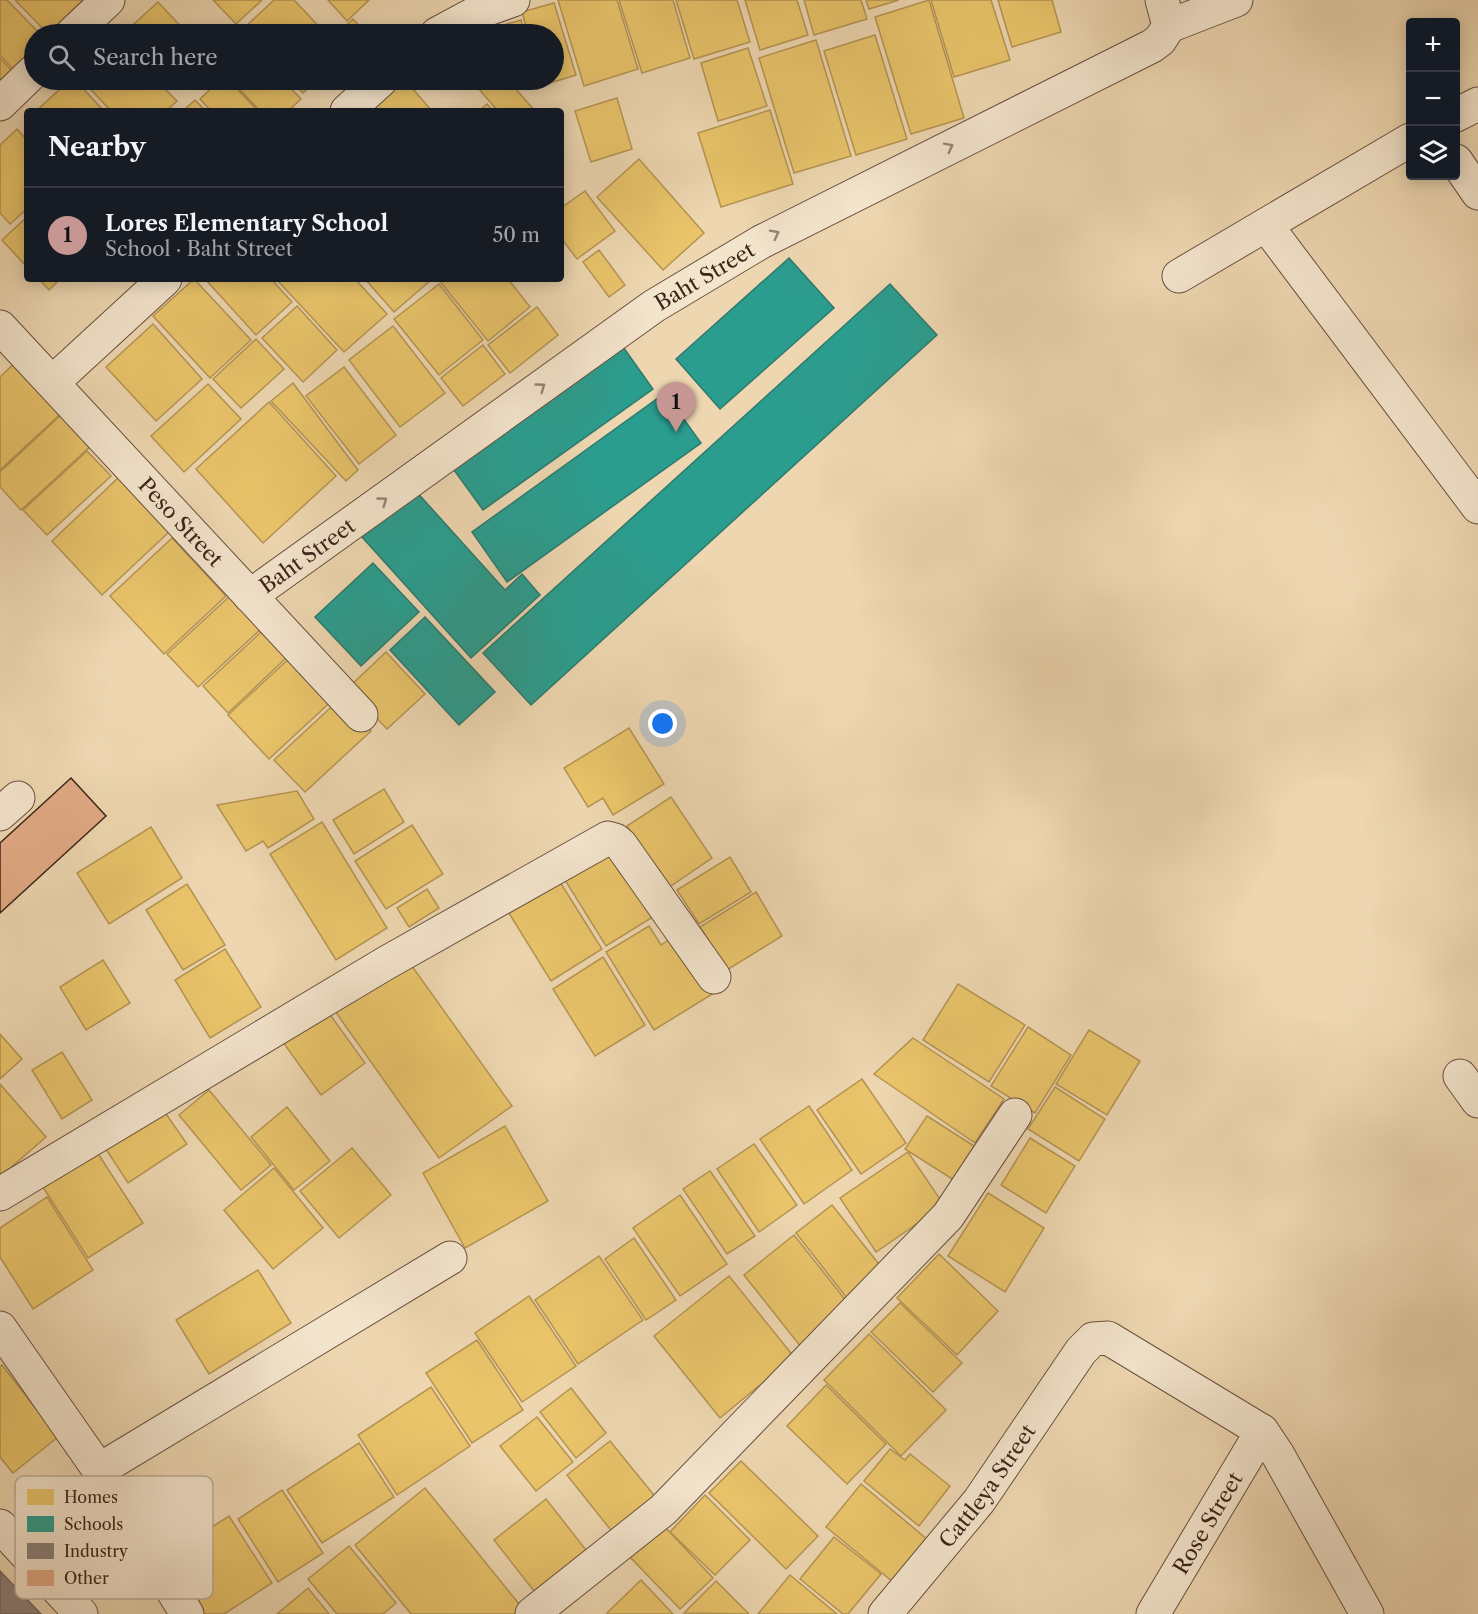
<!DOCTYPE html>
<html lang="en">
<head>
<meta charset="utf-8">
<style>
	:root { --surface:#171b24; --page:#242831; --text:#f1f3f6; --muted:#9ea1a6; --line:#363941; --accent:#c59692 }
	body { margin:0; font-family:"Libre Caslon Text",serif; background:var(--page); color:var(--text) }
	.controls { position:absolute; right:18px; top:18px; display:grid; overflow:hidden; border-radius:6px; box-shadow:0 3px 15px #0003 }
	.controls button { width:54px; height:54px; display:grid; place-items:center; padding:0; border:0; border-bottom:2px solid var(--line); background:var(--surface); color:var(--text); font:30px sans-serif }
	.you { position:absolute; left:663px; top:724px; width:21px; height:21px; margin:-15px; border:4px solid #fff; border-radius:50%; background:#1a73e8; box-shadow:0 0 0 9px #1a73e833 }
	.badge { display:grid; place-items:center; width:39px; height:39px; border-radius:50%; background:var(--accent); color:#111; font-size:20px; font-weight:700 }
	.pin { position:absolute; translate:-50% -50px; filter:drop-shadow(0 2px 3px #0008) }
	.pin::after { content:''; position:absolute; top:32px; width:21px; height:18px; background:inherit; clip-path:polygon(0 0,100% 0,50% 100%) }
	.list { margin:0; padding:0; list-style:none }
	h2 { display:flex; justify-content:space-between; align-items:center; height:78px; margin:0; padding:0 24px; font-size:26px }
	h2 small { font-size:20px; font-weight:400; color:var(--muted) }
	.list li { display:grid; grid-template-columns:39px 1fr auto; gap:18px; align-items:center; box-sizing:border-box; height:96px; padding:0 24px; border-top:2px solid var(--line) }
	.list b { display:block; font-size:22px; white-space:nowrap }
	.list p { margin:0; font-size:20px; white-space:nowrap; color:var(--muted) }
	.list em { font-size:20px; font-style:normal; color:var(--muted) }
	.icon { flex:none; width:33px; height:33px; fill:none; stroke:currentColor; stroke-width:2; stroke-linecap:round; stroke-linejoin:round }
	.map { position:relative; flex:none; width:1478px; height:1614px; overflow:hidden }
	.search { position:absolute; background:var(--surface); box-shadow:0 3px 15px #0003; left:24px; top:24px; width:540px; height:66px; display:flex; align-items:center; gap:15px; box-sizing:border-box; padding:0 21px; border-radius:33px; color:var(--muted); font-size:22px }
	.panel { position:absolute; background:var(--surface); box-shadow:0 3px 15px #0003; left:24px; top:108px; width:540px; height:174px; border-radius:6px }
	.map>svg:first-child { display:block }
	.homes { fill:#e9c46a; stroke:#b59452; stroke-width:1.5 }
	.schools { fill:#2a9d8f; stroke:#2f796c; stroke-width:1.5 }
	.industry { fill:#8a817c; stroke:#73655f; stroke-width:1.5 }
	.building { fill:#e1aa85; stroke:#3c251a; stroke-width:1.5 }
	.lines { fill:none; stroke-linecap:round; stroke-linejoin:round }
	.minor-casing { stroke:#685140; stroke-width:35 }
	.minor { stroke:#f3e4cc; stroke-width:33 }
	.oneway { stroke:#988473 }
	.labels { text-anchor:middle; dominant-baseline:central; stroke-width:6; stroke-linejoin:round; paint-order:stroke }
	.street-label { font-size:21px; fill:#3c251a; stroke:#f3e4cc }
	.key { fill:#f3e4cc; stroke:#bcab97; stroke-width:1.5 }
	.key-label { font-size:16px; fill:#3c251a }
</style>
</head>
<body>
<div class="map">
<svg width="1478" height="1614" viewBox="0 0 1478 1614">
	<rect width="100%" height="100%" fill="#edd6b0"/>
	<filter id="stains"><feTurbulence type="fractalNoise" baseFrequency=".00333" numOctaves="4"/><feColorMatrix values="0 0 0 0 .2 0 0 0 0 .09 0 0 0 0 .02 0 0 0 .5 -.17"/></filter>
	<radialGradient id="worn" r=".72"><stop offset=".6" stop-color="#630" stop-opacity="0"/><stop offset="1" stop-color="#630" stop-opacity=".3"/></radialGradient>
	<g class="homes">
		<polygon points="0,0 7,0 40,34 34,34 34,59 19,75 0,55"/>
		<polygon points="15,0 83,0 48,34"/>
		<polygon points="213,0 262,0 236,24"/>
		<polygon points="274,0 294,0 326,34 248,34 243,29"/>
		<polygon points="328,0 369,0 347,21"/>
		<polygon points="558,0 617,0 638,69 584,86"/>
		<polygon points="619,0 673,0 690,58 642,73"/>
		<polygon points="676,0 737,0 750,42 694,59"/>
		<polygon points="745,0 797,0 808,35 760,50"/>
		<polygon points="804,0 861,0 867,19 814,35"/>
		<polygon points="866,0 899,0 869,9"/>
		<polygon points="929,0 964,118 911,134 875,17"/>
		<polygon points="931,0 991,0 1010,60 954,77"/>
		<polygon points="998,0 1052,0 1061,32 1012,47"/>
		<polygon points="158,2 188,34 123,34"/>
		<polygon points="554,3 576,75 544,85 542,80 554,80 554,34 528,34 522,12"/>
		<polygon points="353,19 367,34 337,34"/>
		<polygon points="521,20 525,34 495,34 493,28"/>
		<polygon points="875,35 907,139 856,155 824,51"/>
		<polygon points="816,40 851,156 794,173 759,58"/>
		<polygon points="748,48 767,106 718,121 701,63"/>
		<polygon points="0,58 14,73 0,87"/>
		<polygon points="70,80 75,80 104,111 36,111"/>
		<polygon points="82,80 156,80 177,101 166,111 111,111"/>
		<polygon points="164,80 181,80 172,88"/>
		<polygon points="220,80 229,80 258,111 211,111 200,99"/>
		<polygon points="231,80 283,80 301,99 288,111 260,111"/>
		<polygon points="290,80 317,80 303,93"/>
		<polygon points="401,80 405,80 432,111 367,111"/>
		<polygon points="471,80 508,80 535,111 498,111"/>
		<polygon points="617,98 632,149 591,162 575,111"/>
		<polygon points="195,100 206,111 183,111"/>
		<polygon points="487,104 493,111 479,111"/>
		<polygon points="770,110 793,184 721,207 698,133"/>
		<polygon points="17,129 27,140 27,209 10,224 0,213 0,145"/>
		<polygon points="639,159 704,233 663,270 597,197"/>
		<polygon points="585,191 615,231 577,259 561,238 561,208"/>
		<polygon points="27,217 27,267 2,240"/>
		<polygon points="599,250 625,285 609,297 583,262"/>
		<polygon points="39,279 60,279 49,290"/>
		<polygon points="194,279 251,340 210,378 153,316"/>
		<polygon points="205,279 271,279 292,302 256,335"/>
		<polygon points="276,279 355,279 387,314 344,352"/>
		<polygon points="365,279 430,279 431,280 394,312"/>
		<polygon points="438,279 508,279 530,307 488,341"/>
		<polygon points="439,284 483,340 439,375 394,319"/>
		<polygon points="297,306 337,350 303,382 262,338"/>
		<polygon points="537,307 558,335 510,373 488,345"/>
		<polygon points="153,324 202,379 156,421 106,367"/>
		<polygon points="393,326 445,393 400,427 349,360"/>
		<polygon points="256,339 284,369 241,408 213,379"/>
		<polygon points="483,345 505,374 463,406 441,378"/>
		<polygon points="19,359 66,409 0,470 0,377"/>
		<polygon points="344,367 396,435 359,464 306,396"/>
		<polygon points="293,383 358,470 346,481 271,401"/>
		<polygon points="208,384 241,419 184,472 151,436"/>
		<polygon points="269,402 336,476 263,543 196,469"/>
		<polygon points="64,412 93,444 21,510 0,487 0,472"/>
		<polygon points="87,451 111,476 47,535 23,510"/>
		<polygon points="119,477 170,531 102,595 52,541"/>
		<polygon points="172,538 226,596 164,654 110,596"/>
		<polygon points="231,595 262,628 198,687 167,654"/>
		<polygon points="261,632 286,658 228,713 203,686"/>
		<polygon points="296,652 337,696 269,759 228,715"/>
		<polygon points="386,652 425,694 387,729 348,688"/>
		<polygon points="341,698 371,731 305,792 274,760"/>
		<polygon points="629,728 664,784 613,815 603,798 588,807 564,768"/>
		<polygon points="384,789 404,822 354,854 333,820"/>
		<polygon points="297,791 314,819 268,848 263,841 246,851 217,805"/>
		<polygon points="671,797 712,858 668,888 627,826"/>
		<polygon points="322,822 387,928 336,960 270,854"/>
		<polygon points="412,825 443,874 386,909 355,861"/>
		<polygon points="151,827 182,878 109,924 77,873"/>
		<polygon points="610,841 656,915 606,946 560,872"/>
		<polygon points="730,857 751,892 699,924 677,890"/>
		<polygon points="555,874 602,949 551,981 504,905"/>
		<polygon points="187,884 225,945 183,970 146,910"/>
		<polygon points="427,889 439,908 409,927 397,908"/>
		<polygon points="756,892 782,936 727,970 700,927"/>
		<polygon points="649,926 661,945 677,934 714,993 654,1030 606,952"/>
		<polygon points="225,949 261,1007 210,1038 175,980"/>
		<polygon points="404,955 512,1106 439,1158 332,1007"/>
		<polygon points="603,957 645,1025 595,1056 553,989"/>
		<polygon points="103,960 130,1003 86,1030 60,987"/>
		<polygon points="958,984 1025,1025 989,1082 923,1040"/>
		<polygon points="321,1002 365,1063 321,1095 277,1034"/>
		<polygon points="1028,1027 1071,1055 1035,1113 991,1086"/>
		<polygon points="1089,1030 1140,1061 1107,1115 1056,1084"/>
		<polygon points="0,1034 22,1059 0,1079"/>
		<polygon points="913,1038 1004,1099 975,1143 874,1074"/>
		<polygon points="62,1052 92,1100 62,1119 32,1070"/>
		<polygon points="862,1079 906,1143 861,1174 817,1110"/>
		<polygon points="0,1084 46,1137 0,1177"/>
		<polygon points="1055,1087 1105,1119 1079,1161 1028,1129"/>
		<polygon points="209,1090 271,1165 241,1190 179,1115"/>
		<polygon points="157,1101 187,1144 128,1183 100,1140"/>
		<polygon points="809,1106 852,1170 804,1204 760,1139"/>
		<polygon points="287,1107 330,1161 294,1190 251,1137"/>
		<polygon points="927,1116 982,1151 960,1184 905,1149"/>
		<polygon points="505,1126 548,1201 465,1248 423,1173"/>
		<polygon points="1030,1138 1075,1166 1046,1213 1001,1185"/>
		<polygon points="754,1144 797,1205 759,1232 717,1169"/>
		<polygon points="352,1148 391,1195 339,1238 300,1191"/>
		<polygon points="95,1149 143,1223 88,1258 41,1184"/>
		<polygon points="908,1152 944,1205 876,1252 840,1198"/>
		<polygon points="274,1168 323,1228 273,1269 224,1210"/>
		<polygon points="710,1171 755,1236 727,1254 683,1189"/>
		<polygon points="988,1193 1044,1228 1005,1292 948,1256"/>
		<polygon points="680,1195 727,1264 680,1296 633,1228"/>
		<polygon points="47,1197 93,1270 33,1309 0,1257 0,1228"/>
		<polygon points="832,1205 886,1273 850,1302 796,1233"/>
		<polygon points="794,1235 851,1307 801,1347 744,1275"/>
		<polygon points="634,1238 676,1300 646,1320 605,1259"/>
		<polygon points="939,1254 998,1311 957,1355 897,1298"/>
		<polygon points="599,1256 643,1320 578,1364 535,1300"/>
		<polygon points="258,1270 291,1323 209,1374 176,1320"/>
		<polygon points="729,1276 794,1357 720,1418 654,1336"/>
		<polygon points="529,1296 576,1366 522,1402 475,1333"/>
		<polygon points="900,1303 962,1363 933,1392 871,1332"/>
		<polygon points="869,1334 946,1410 901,1456 824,1380"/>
		<polygon points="477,1340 523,1410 472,1443 426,1373"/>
		<polygon points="2,1365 58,1437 13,1473 0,1457 0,1367"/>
		<polygon points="826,1385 886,1444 847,1484 787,1426"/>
		<polygon points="431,1387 470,1446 397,1495 358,1435"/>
		<polygon points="571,1388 606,1433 576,1458 540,1412"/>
		<polygon points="537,1417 573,1462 536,1491 500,1446"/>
		<polygon points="610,1441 657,1499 614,1534 567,1475"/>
		<polygon points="359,1443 394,1497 322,1543 287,1490"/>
		<polygon points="890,1449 905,1460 910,1454 950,1486 919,1526 864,1481"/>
		<polygon points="741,1461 818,1536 786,1569 709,1493"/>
		<polygon points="861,1484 928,1540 893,1582 826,1527"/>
		<polygon points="425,1488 524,1610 519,1614 411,1614 355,1545"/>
		<polygon points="282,1490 323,1553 278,1582 238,1519"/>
		<polygon points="705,1495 750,1540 715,1575 670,1532"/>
		<polygon points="546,1499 586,1550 534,1591 494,1540"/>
		<polygon points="229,1516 272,1583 224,1614 199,1614 163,1559"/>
		<polygon points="663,1525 713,1578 680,1609 629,1556"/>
		<polygon points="834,1537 881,1574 848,1614 843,1614 800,1579"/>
		<polygon points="349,1546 396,1603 383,1614 337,1614 308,1579"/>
		<polygon points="790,1575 837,1614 758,1614"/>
		<polygon points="641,1580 673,1614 608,1614 607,1613"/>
		<polygon points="716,1581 749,1614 684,1613"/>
		<polygon points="308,1588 329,1614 277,1614"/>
	</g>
	<g class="schools">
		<polygon points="789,258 834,308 720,409 676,359"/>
		<polygon points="890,284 937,335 531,705 483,653"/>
		<polygon points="616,337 653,389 483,510 446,459"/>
		<polygon points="665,393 701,443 507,582 472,532"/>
		<polygon points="414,489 505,590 522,574 540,595 471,658 362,537"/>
		<polygon points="373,563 419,612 361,666 315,617"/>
		<polygon points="425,617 495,692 459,725 390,650"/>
	</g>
	<polygon class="industry" points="0,1571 41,1614 0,1614"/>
	<polygon class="building" points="71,778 106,816 0,913 0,843"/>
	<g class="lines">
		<defs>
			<g id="minor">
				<polyline points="1169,26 1236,0"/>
				<polyline points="72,34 108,0"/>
				<polyline points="437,34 474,14 513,0"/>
				<polyline points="0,104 34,71"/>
				<polyline points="347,111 381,80"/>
				<polyline points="1456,115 1478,104"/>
				<polyline points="1456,161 1478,193"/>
				<polyline points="1266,225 1478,507"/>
				<polyline points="1179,276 1410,140"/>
				<path id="s1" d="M 0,327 L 361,715"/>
				<polyline points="53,382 165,279"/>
				<path id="s2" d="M 250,596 L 654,306 L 761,242 L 1152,46 L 1160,40 L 1169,26 L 1162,0"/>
				<polyline points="0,814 18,798"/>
				<polyline points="1460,1076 1478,1101"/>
				<polyline points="0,1194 386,963 608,838 615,840 621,845 714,977"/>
				<polyline points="0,1328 99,1470 187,1614"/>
				<polyline points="99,1470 450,1258"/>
				<polyline points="0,1526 81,1614"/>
				<polyline points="532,1614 663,1510 948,1216 1015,1115"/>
				<path id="s3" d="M 885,1614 L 979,1501 L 1081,1351 L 1093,1339 L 1108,1338 L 1262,1431 L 1278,1455 L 1367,1614"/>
				<path id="s4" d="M 1153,1614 L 1262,1431"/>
			</g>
		</defs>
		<use href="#minor" class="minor-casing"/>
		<use href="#minor" class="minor"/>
	</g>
	<defs><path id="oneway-chevron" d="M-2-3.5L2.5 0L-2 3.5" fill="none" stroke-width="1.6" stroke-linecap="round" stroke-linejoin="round" transform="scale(1.5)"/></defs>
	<g class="oneway">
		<use href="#oneway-chevron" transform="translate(949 147) rotate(-27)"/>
		<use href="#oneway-chevron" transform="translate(775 234) rotate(-27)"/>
		<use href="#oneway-chevron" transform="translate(541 387) rotate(-36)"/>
		<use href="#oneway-chevron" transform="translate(383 501) rotate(-36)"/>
	</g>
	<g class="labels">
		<g class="street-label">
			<text stroke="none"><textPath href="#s2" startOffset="556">Baht Street</textPath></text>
			<text stroke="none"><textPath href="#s1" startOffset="266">Peso Street</textPath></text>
			<text stroke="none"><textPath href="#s2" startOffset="70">Baht Street</textPath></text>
			<text stroke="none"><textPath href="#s3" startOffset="164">Cattleya Street</textPath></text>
			<text stroke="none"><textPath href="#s4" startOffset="106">Rose Street</textPath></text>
		</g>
	</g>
	<rect x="15" y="1476" width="198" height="123" rx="9" class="key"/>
	<rect x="27" y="1489" width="27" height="16" fill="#e9c46a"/>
	<rect x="27" y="1516" width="27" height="16" fill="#2a9d8f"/>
	<rect x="27" y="1543" width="27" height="16" fill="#8a817c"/>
	<rect x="27" y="1570" width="27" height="16" fill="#e1aa85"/>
	<g class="key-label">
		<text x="64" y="1503">Homes</text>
		<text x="64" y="1530">Schools</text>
		<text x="64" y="1557">Industry</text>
		<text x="64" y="1584">Other</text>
	</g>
	<rect width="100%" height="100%" filter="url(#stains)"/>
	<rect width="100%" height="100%" fill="url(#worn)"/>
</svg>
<div class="controls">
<button>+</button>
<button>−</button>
<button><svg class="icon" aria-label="layers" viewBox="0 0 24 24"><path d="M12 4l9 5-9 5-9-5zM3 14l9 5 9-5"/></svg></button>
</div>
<div class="you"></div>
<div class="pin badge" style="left:676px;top:432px">1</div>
<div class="search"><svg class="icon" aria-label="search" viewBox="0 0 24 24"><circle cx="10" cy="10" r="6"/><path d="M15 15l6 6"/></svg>Search here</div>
<section class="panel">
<h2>Nearby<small></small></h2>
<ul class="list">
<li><span class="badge">1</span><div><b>Lores Elementary School</b><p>School · Baht Street</p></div><em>50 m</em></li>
</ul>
</section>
</div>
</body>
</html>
